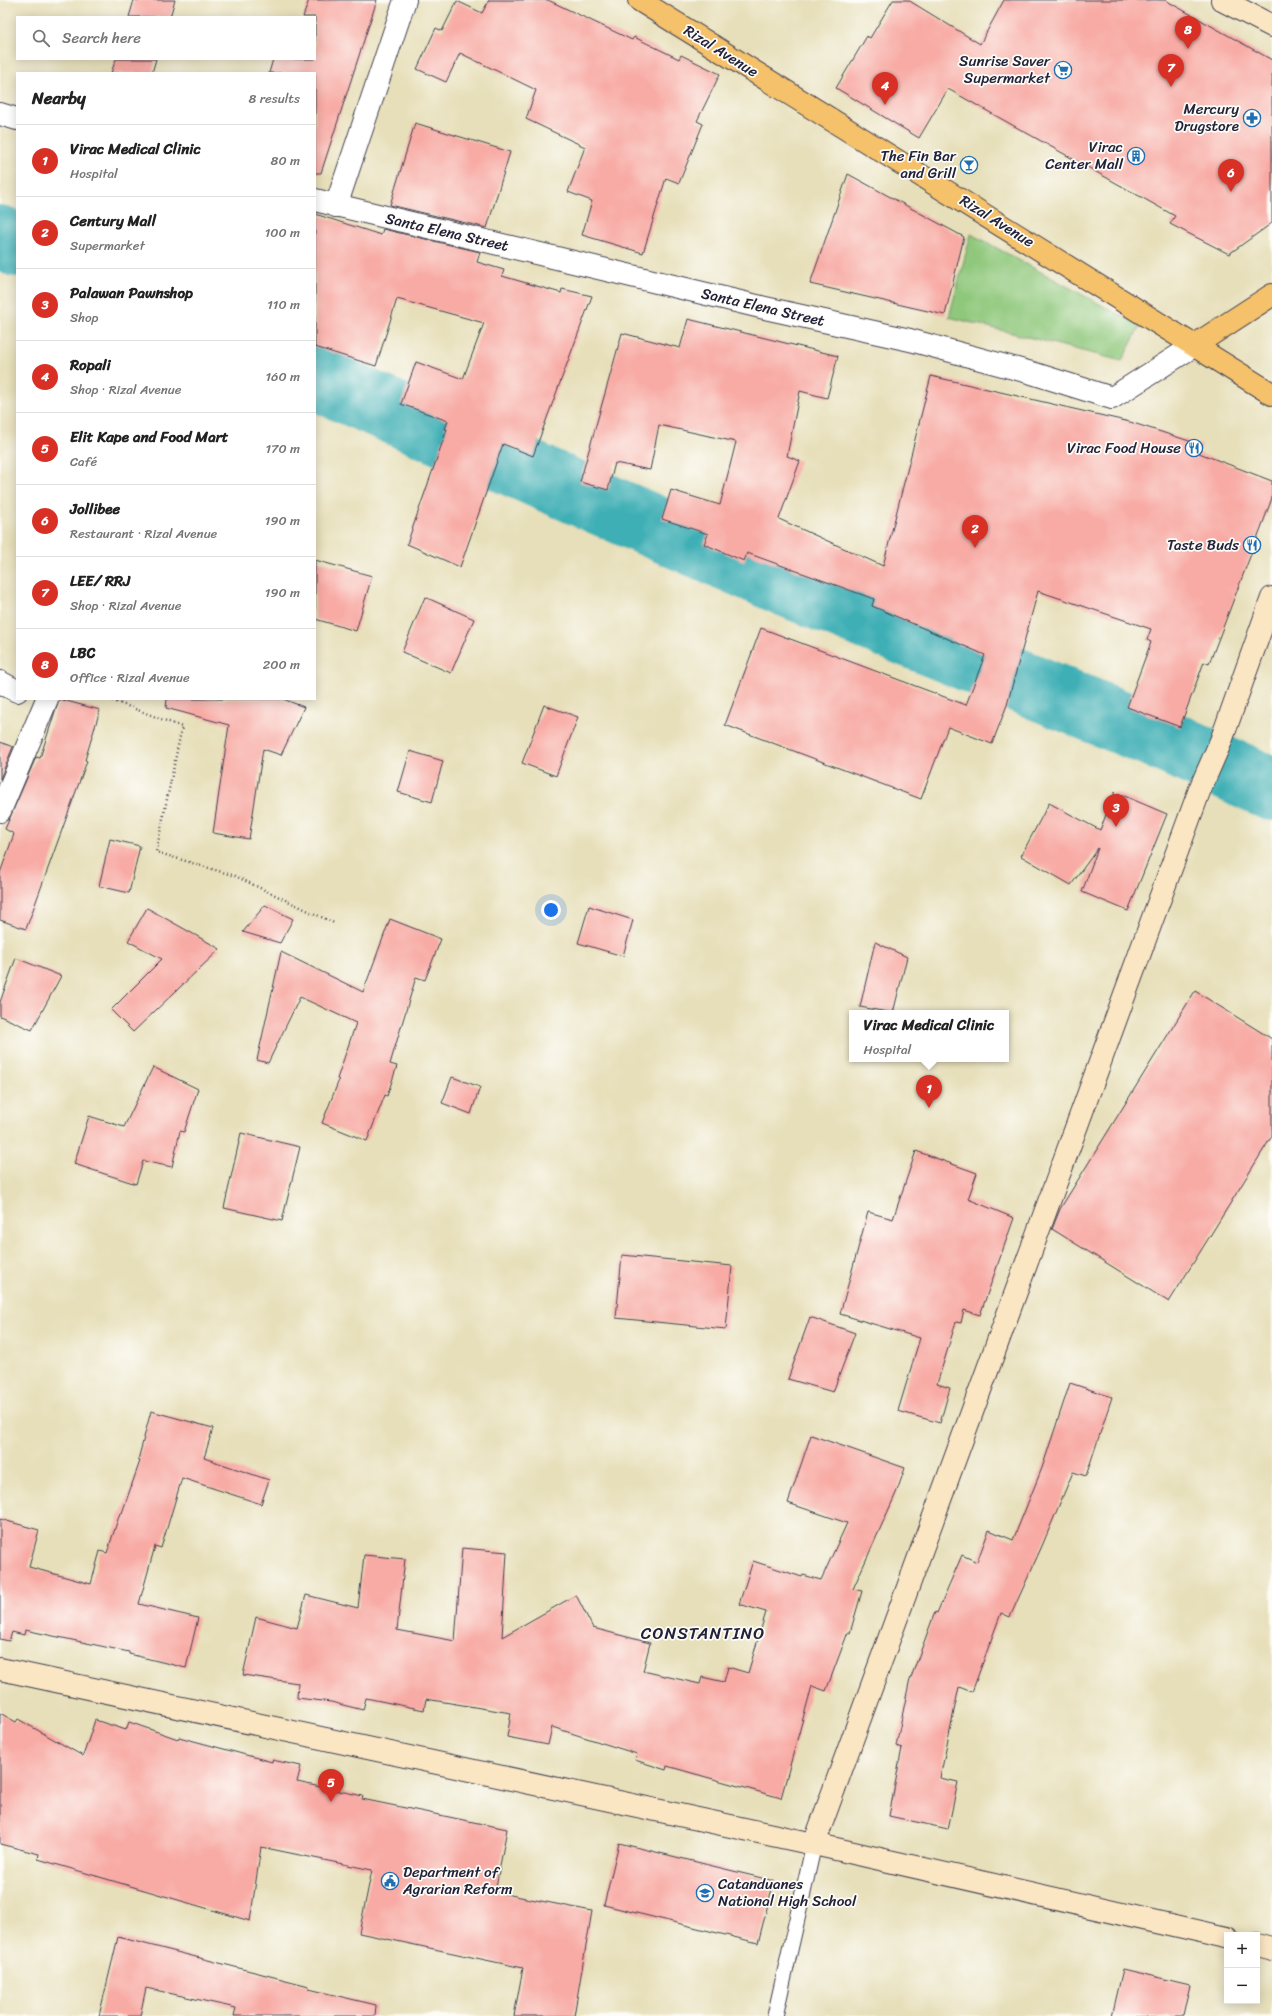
<!DOCTYPE html>
<html lang="en">
<head>
<meta charset="utf-8">
<style>
	:root { --surface:#fff; --page:#f6f6f6; --text:#222; --muted:#767676; --line:#e0e0e0; --accent:#d93025 }
	body { margin:0; font-family:Sriracha,sans-serif; background:var(--page); color:var(--text) }
	.controls { position:absolute; right:12px; bottom:12px; display:grid; overflow:hidden; border-radius:0px; box-shadow:0 2px 10px #0003 }
	.controls button { width:36px; height:36px; display:grid; place-items:center; padding:0; border:0; border-bottom:1px solid var(--line); background:var(--surface); color:var(--text); font:20px sans-serif }
	.you { position:absolute; left:551px; top:910px; width:14px; height:14px; margin:-10px; border:3px solid #fff; border-radius:50%; background:#1a73e8; box-shadow:0 0 0 6px #1a73e833 }
	.badge { display:grid; place-items:center; width:26px; height:26px; border-radius:50%; background:var(--accent); color:#fff; font-size:13px; font-weight:700 }
	.pin { position:absolute; translate:-50% -33px; filter:drop-shadow(0 1px 2px #0008) }
	.pin::after { content:''; position:absolute; top:21px; width:14px; height:12px; background:inherit; clip-path:polygon(0 0,100% 0,50% 100%) }
	.popup { position:absolute; left:849px; top:1010px; width:160px; height:52px; box-sizing:border-box; display:grid; place-content:center; border-radius:0px; background:var(--surface); filter:drop-shadow(0 1px 3px #0005); font-size:13px; white-space:nowrap; color:var(--muted) }
	.popup b { font-size:15px; color:var(--text) }
	.popup::after { content:''; position:absolute; left:50%; top:100%; margin-left:-8px; border:8px solid transparent; border-top-color:var(--surface) }
	.list { margin:0; padding:0; list-style:none }
	h2 { display:flex; justify-content:space-between; align-items:center; height:52px; margin:0; padding:0 16px; font-size:17px }
	h2 small { font-size:13px; font-weight:400; color:var(--muted) }
	.list li { display:grid; grid-template-columns:26px 1fr auto; gap:12px; align-items:center; box-sizing:border-box; height:72px; padding:0 16px; border-top:1px solid var(--line) }
	.list b { display:block; font-size:15px; white-space:nowrap }
	.list p { margin:0; font-size:13px; white-space:nowrap; color:var(--muted) }
	.list em { font-size:13px; font-style:normal; color:var(--muted) }
	.icon { flex:none; width:22px; height:22px; fill:none; stroke:currentColor; stroke-width:2; stroke-linecap:round; stroke-linejoin:round }
	.map { position:relative; flex:none; width:1272px; height:2016px; overflow:hidden }
	.search { position:absolute; background:var(--surface); box-shadow:0 2px 10px #0003; left:16px; top:16px; width:300px; height:44px; display:flex; align-items:center; gap:10px; box-sizing:border-box; padding:0 14px; border-radius:0px; color:var(--muted); font-size:15px }
	.panel { position:absolute; background:var(--surface); box-shadow:0 2px 10px #0003; left:16px; top:72px; width:300px; height:628px; border-radius:0px }
	.map>svg:first-child { display:block }
	.green { fill:#8fc87c; stroke:#58755c }
	.lines { fill:none; stroke-linecap:round; stroke-linejoin:round }
	.river { stroke:#3eafb5; stroke-width:64 }
	.building { fill:#f8aaa4 }
	.lane-casing { stroke:#403e4e; stroke-width:17 }
	.street-casing { stroke:#403e4e; stroke-width:24 }
	.secondary-casing { stroke:#403e4e; stroke-width:24 }
	.primary-casing { stroke:#403e4e; stroke-width:24 }
	.path { stroke:#403e4e; stroke-width:2.5; stroke-dasharray:1 3; stroke-linecap:butt }
	.lane { stroke:#fff; stroke-width:15 }
	.street { stroke:#fff; stroke-width:22 }
	.secondary { stroke:#fbe6c4; stroke-width:22 }
	.primary { stroke:#f5c16b; stroke-width:22 }
	.labels { text-anchor:middle; dominant-baseline:central; stroke-width:3.5; stroke-linejoin:round; paint-order:stroke }
	.street-label { font-size:15px; fill:#22223b; stroke:#fdfcf7 }
	.poi-label { font-size:15px; fill:#22223b; stroke:#fdfcf7; text-anchor:end }
	.quarter-label { font-size:17px; letter-spacing:1px; fill:#22223b; stroke:#fdfcf7 }
</style>
</head>
<body>
<div class="map">
<svg width="1272" height="2016" viewBox="0 0 1272 2016">
	<rect width="100%" height="100%" fill="#fdfcf7"/>
	<filter id="ink" filterUnits="userSpaceOnUse"><feTurbulence type="fractalNoise" baseFrequency=".025" numOctaves="2"/><feDisplacementMap in="SourceGraphic" scale="8" xChannelSelector="R" yChannelSelector="G"/><feConvolveMatrix kernelMatrix="1 2 1 2 8 2 1 2 1" color-interpolation-filters="sRGB"/></filter>
	<filter id="wash" filterUnits="userSpaceOnUse"><feTurbulence type="fractalNoise" baseFrequency=".012" numOctaves="4" result="noise"/><feDisplacementMap in="SourceGraphic" scale="16" xChannelSelector="R" yChannelSelector="G"/><feGaussianBlur stdDeviation="0.9" result="paint"/><feColorMatrix in="noise" values="0 0 0 0 0 0 0 0 0 0 0 0 0 0 0 0 0 1.4 0 .05"/><feComposite in="paint" operator="in"/></filter>
	<g filter="url(#wash)">
		<rect width="100%" height="100%" fill="#e7dfba"/>
		<polygon class="green" points="971,234 1140,326 1122,361 949,317"/>
		<g class="lines">
			<g class="river">
				<polyline points="0,237 17,245"/>
				<polyline points="315,378 789,586 1154,736 1272,789"/>
			</g>
		</g>
		<g id="blocks">
			<g class="building">
				<polygon points="134,0 175,0 170,17 129,17"/>
				<polygon points="309,0 377,0 321,173 315,173 315,73 269,73 273,59 315,59 315,17 303,17"/>
				<polygon points="489,0 548,0 632,40 634,37 679,59 681,55 720,74 697,121 703,124 679,183 666,178 643,253 582,235 592,201 568,192 585,147 526,119 536,90 460,53 446,82 417,69 436,28 442,31 457,1 482,13"/>
				<polygon points="893,0 908,0 980,44 1004,0 1165,0 1272,60 1272,223 1229,254 1170,224 1175,216 948,89 919,138 836,88 867,36 870,38"/>
				<polygon points="116,59 156,59 152,73 111,73"/>
				<polygon points="415,123 510,152 487,228 390,205"/>
				<polygon points="848,174 964,237 945,315 810,284"/>
				<polygon points="315,214 381,235 383,229 480,252 477,262 504,270 502,276 561,293 562,289 592,296 533,456 503,444 460,567 407,544 447,429 445,429 448,421 401,404 416,362 463,379 484,323 397,299 376,366 315,347"/>
				<polygon points="688,319 838,356 827,398 800,391 787,456 800,461 779,519 883,566 931,376 1130,422 1202,445 1199,453 1272,481 1272,498 1264,520 1209,664 1204,662 1180,727 1127,707 1151,642 1147,640 1151,629 1038,591 1007,705 992,744 948,727 921,799 725,725 761,628 966,705 985,655 872,606 874,599 747,553 744,561 704,544 708,534 662,519 671,490 720,505 736,442 659,425 650,470 615,463 608,490 580,482 622,333 680,348"/>
				<polygon points="315,560 372,576 356,631 315,619"/>
				<polygon points="425,597 474,619 451,673 402,652"/>
				<polygon points="59,699 100,710 85,760 87,761 26,929 0,920 0,873 14,834 5,829 36,757 40,758"/>
				<polygon points="167,699 283,699 304,707 281,755 263,749 249,839 213,833 229,725 166,708"/>
				<polygon points="544,705 578,717 556,776 522,763"/>
				<polygon points="0,742 13,747 0,779"/>
				<polygon points="410,751 443,761 432,802 398,792"/>
				<polygon points="1115,792 1167,814 1128,911 1082,892 1098,848 1071,885 1021,856 1049,803 1100,830"/>
				<polygon points="110,839 140,846 129,893 99,886"/>
				<polygon points="265,905 293,919 280,943 243,932"/>
				<polygon points="589,906 633,920 623,956 578,943"/>
				<polygon points="147,908 220,949 133,1032 111,1010 162,959 128,941"/>
				<polygon points="390,919 441,939 425,980 416,977 390,1064 397,1066 387,1096 385,1095 367,1141 322,1123 339,1080 337,1079 356,1023 300,997 268,1063 257,1060 281,952 363,992"/>
				<polygon points="875,942 907,957 893,1013 860,1007"/>
				<polygon points="16,958 61,976 32,1030 0,1016 0,1002"/>
				<polygon points="1195,991 1272,1039 1272,1136 1169,1302 1052,1229 1060,1209"/>
				<polygon points="153,1067 198,1089 184,1132 180,1131 172,1167 143,1161 136,1184 74,1164 89,1116 124,1127"/>
				<polygon points="452,1077 480,1087 471,1114 442,1103"/>
				<polygon points="241,1133 300,1147 282,1221 224,1208"/>
				<polygon points="916,1151 977,1173 968,1199 1014,1218 980,1315 964,1310 961,1323 956,1322 937,1384 950,1388 940,1423 898,1411 920,1338 840,1314 868,1212 893,1219"/>
				<polygon points="622,1255 732,1266 726,1329 616,1318"/>
				<polygon points="810,1317 855,1333 833,1392 788,1379"/>
				<polygon points="1070,1383 1112,1397 1086,1476 1073,1472 1042,1546 1010,1617 1001,1613 972,1692 959,1687 940,1778 958,1782 948,1829 889,1816 902,1748 896,1746 909,1683 935,1612 937,1613 962,1555 977,1562 989,1530 1013,1540 1042,1468"/>
				<polygon points="151,1411 213,1428 204,1458 269,1480 261,1504 182,1478 161,1548 155,1546 139,1604 198,1618 186,1668 129,1654 129,1652 25,1630 24,1635 12,1632 9,1641 0,1639 0,1519 39,1530 29,1567 91,1584 100,1551 107,1553 120,1513 122,1513 140,1461 138,1460"/>
				<polygon points="811,1435 905,1468 897,1491 853,1589 862,1591 850,1633 848,1632 826,1691 812,1686 781,1798 667,1766 666,1770 635,1760 637,1754 552,1727 548,1745 507,1737 511,1713 426,1699 424,1710 366,1698 363,1710 331,1702 297,1698 298,1683 243,1675 256,1617 297,1628 306,1595 358,1608 364,1555 405,1559 397,1630 455,1641 462,1548 507,1552 502,1637 576,1595 593,1628 650,1643 643,1671 700,1684 702,1677 724,1682 728,1667 748,1673 766,1612 739,1604 753,1561 802,1577 803,1575 821,1580 847,1523 788,1503"/>
				<polygon points="0,1713 16,1722 18,1719 83,1756 95,1720 126,1730 129,1722 178,1739 179,1737 272,1762 272,1760 301,1766 297,1782 363,1796 362,1799 507,1829 495,1892 592,1911 574,2016 514,2016 523,1968 359,1933 372,1870 261,1847 250,1921 38,1859 39,1854 0,1844"/>
				<polygon points="619,1843 774,1881 758,1943 604,1905"/>
				<polygon points="118,1937 309,1986 309,1989 376,2005 375,2016 234,2016 236,2008 146,1988 140,2016 99,2016"/>
				<polygon points="1123,1969 1191,1985 1184,2016 1112,2016"/>
			</g>
		</g>
	</g>
	<g filter="url(#ink)">
		<use href="#blocks" fill-opacity="0" stroke="#403e4e" stroke-width="1"/>
		<g class="lines">
			<defs>
				<polyline id="lane" points="775,2016 814,1844"/>
				<g id="street">
					<polyline points="0,114 17,119"/>
					<polyline points="315,200 765,308 910,340 1032,373 1112,398 1195,345"/>
					<polyline points="336,206 405,0"/>
					<polyline points="0,682 17,691"/>
					<polyline points="0,811 47,699"/>
				</g>
				<g id="secondary">
					<polyline points="1222,0 1272,26"/>
					<polyline points="0,1669 814,1844 1227,1938"/>
					<polyline points="814,1844 1200,789 1221,741 1272,598"/>
					<polyline points="1257,1944 1272,1948"/>
				</g>
				<g id="primary">
					<polyline points="639,0 1272,394"/>
					<polyline points="1195,345 1272,295"/>
				</g>
			</defs>
			<use href="#lane" class="lane-casing"/>
			<use href="#street" class="street-casing"/>
			<use href="#secondary" class="secondary-casing"/>
			<use href="#primary" class="primary-casing"/>
			<polyline class="path" points="109,699 182,727 156,852 235,876 334,923"/>
			<use href="#lane" class="lane"/>
			<use href="#street" class="street"/>
			<use href="#secondary" class="secondary"/>
			<use href="#primary" class="primary"/>
		</g>
	</g>
	<defs>
		<symbol id="supermarket-ring" viewBox="-11 -11 22 22"><circle r="9.5" fill="#fdfcf7" stroke="#1f6fb2" stroke-width="1.5"/><path d="M-6-5.5h2.5l.6 2H6L4.5 2H-2.5L-4.4-4H-6ZM-1.5 3.2a1.3 1.3 0 1 0 .1 0ZM3 3.2a1.3 1.3 0 1 0 .1 0Z" fill="#1f6fb2"/></symbol>
		<symbol id="pharmacy-ring" viewBox="-11 -11 22 22"><circle r="9.5" fill="#fdfcf7" stroke="#1f6fb2" stroke-width="1.5"/><path d="M-2-6h4v4h4v4h-4v4h-4v-4h-4v-4h4Z" fill="#1f6fb2"/></symbol>
		<symbol id="building-ring" viewBox="-11 -11 22 22"><circle r="9.5" fill="#fdfcf7" stroke="#1f6fb2" stroke-width="1.5"/><path d="M-4-6H4V6H1V3H-1V6H-4ZM-2.5-4.3h1.7v1.8h-1.7ZM.8-4.3h1.7v1.8H.8ZM-2.5-1h1.7V.8h-1.7ZM.8-1h1.7V.8H.8Z" fill="#1f6fb2"/></symbol>
		<symbol id="bar-ring" viewBox="-11 -11 22 22"><circle r="9.5" fill="#fdfcf7" stroke="#1f6fb2" stroke-width="1.5"/><path d="M-6-5H6L.8 .8V4.5H3.5V6h-7V4.5H-.8V.8Z" fill="#1f6fb2"/></symbol>
		<symbol id="restaurant-ring" viewBox="-11 -11 22 22"><circle r="9.5" fill="#fdfcf7" stroke="#1f6fb2" stroke-width="1.5"/><path d="M-5-6h1v4h1v-4h1v4h1v-4h1v5L-1.5 .5V6h-2V.5L-5-1ZM5-6V6H3V1.5H1.5Q1.5-4 5-6Z" fill="#1f6fb2"/></symbol>
		<symbol id="civic-ring" viewBox="-11 -11 22 22"><circle r="9.5" fill="#fdfcf7" stroke="#1f6fb2" stroke-width="1.5"/><path d="M-.6-6.5H3V-4.5H.6V-3L4-1V1h2V6H-6V1h2V-1L-.6-3ZM-1.2 2.5V6h2.4V2.5Z" fill="#1f6fb2"/></symbol>
		<symbol id="school-ring" viewBox="-11 -11 22 22"><circle r="9.5" fill="#fdfcf7" stroke="#1f6fb2" stroke-width="1.5"/><path d="M0-5L7-2L0 1L-7-2ZM-4 1L0 2.5L4 1V4Q0 6-4 4Z" fill="#1f6fb2"/></symbol>
	</defs>
	<g fill-rule="evenodd">
		<use href="#supermarket-ring" x="1053" y="60" width="20" height="20"/>
		<use href="#pharmacy-ring" x="1242" y="108" width="20" height="20"/>
		<use href="#building-ring" x="1126" y="146" width="20" height="20"/>
		<use href="#bar-ring" x="959" y="155" width="20" height="20"/>
		<use href="#restaurant-ring" x="1184" y="438" width="20" height="20"/>
		<use href="#restaurant-ring" x="1242" y="535" width="20" height="20"/>
		<use href="#civic-ring" x="380" y="1871" width="20" height="20"/>
		<use href="#school-ring" x="695" y="1883" width="20" height="20"/>
	</g>
	<g class="labels">
		<g class="street-label">
			<text transform="translate(721 51) rotate(32)">Rizal Avenue</text>
			<text transform="translate(997 221) rotate(32)">Rizal Avenue</text>
			<text transform="translate(447 232) rotate(13)">Santa Elena Street</text>
			<text transform="translate(763 307) rotate(13)">Santa Elena Street</text>
		</g>
		<g class="poi-label">
			<text x="1050" y="61">Sunrise Saver<tspan x="1050" dy="17">Supermarket</tspan></text>
			<text x="1239" y="109">Mercury<tspan x="1239" dy="17">Drugstore</tspan></text>
			<text x="1123" y="147">Virac<tspan x="1123" dy="17">Center Mall</tspan></text>
			<text x="956" y="156">The Fin Bar<tspan x="956" dy="17">and Grill</tspan></text>
			<text x="1181" y="448">Virac Food House</text>
			<text x="1239" y="545">Taste Buds</text>
			<text x="403" y="1872" text-anchor="start">Department of<tspan x="403" dy="17">Agrarian Reform</tspan></text>
			<text x="718" y="1884" text-anchor="start">Catanduanes<tspan x="718" dy="17">National High School</tspan></text>
		</g>
		<g class="quarter-label">
			<text x="703" y="1633">CONSTANTINO</text>
		</g>
	</g>
</svg>
<div class="controls">
<button>+</button>
<button>−</button>
</div>
<div class="you"></div>
<div class="pin badge" style="left:929px;top:1108px">1</div>
<div class="popup"><b>Virac Medical Clinic</b>Hospital</div>
<div class="pin badge" style="left:975px;top:548px">2</div>
<div class="pin badge" style="left:1116px;top:827px">3</div>
<div class="pin badge" style="left:885px;top:105px">4</div>
<div class="pin badge" style="left:331px;top:1802px">5</div>
<div class="pin badge" style="left:1231px;top:192px">6</div>
<div class="pin badge" style="left:1171px;top:87px">7</div>
<div class="pin badge" style="left:1188px;top:49px">8</div>
<div class="search"><svg class="icon" aria-label="search" viewBox="0 0 24 24"><circle cx="10" cy="10" r="6"/><path d="M15 15l6 6"/></svg>Search here</div>
<section class="panel">
<h2>Nearby<small>8 results</small></h2>
<ul class="list">
<li><span class="badge">1</span><div><b>Virac Medical Clinic</b><p>Hospital</p></div><em>80 m</em></li>
<li><span class="badge">2</span><div><b>Century Mall</b><p>Supermarket</p></div><em>100 m</em></li>
<li><span class="badge">3</span><div><b>Palawan Pawnshop</b><p>Shop</p></div><em>110 m</em></li>
<li><span class="badge">4</span><div><b>Ropali</b><p>Shop · Rizal Avenue</p></div><em>160 m</em></li>
<li><span class="badge">5</span><div><b>Elit Kape and Food Mart</b><p>Café</p></div><em>170 m</em></li>
<li><span class="badge">6</span><div><b>Jollibee</b><p>Restaurant · Rizal Avenue</p></div><em>190 m</em></li>
<li><span class="badge">7</span><div><b>LEE/ RRJ</b><p>Shop · Rizal Avenue</p></div><em>190 m</em></li>
<li><span class="badge">8</span><div><b>LBC</b><p>Office · Rizal Avenue</p></div><em>200 m</em></li>
</ul>
</section>
</div>
</body>
</html>
